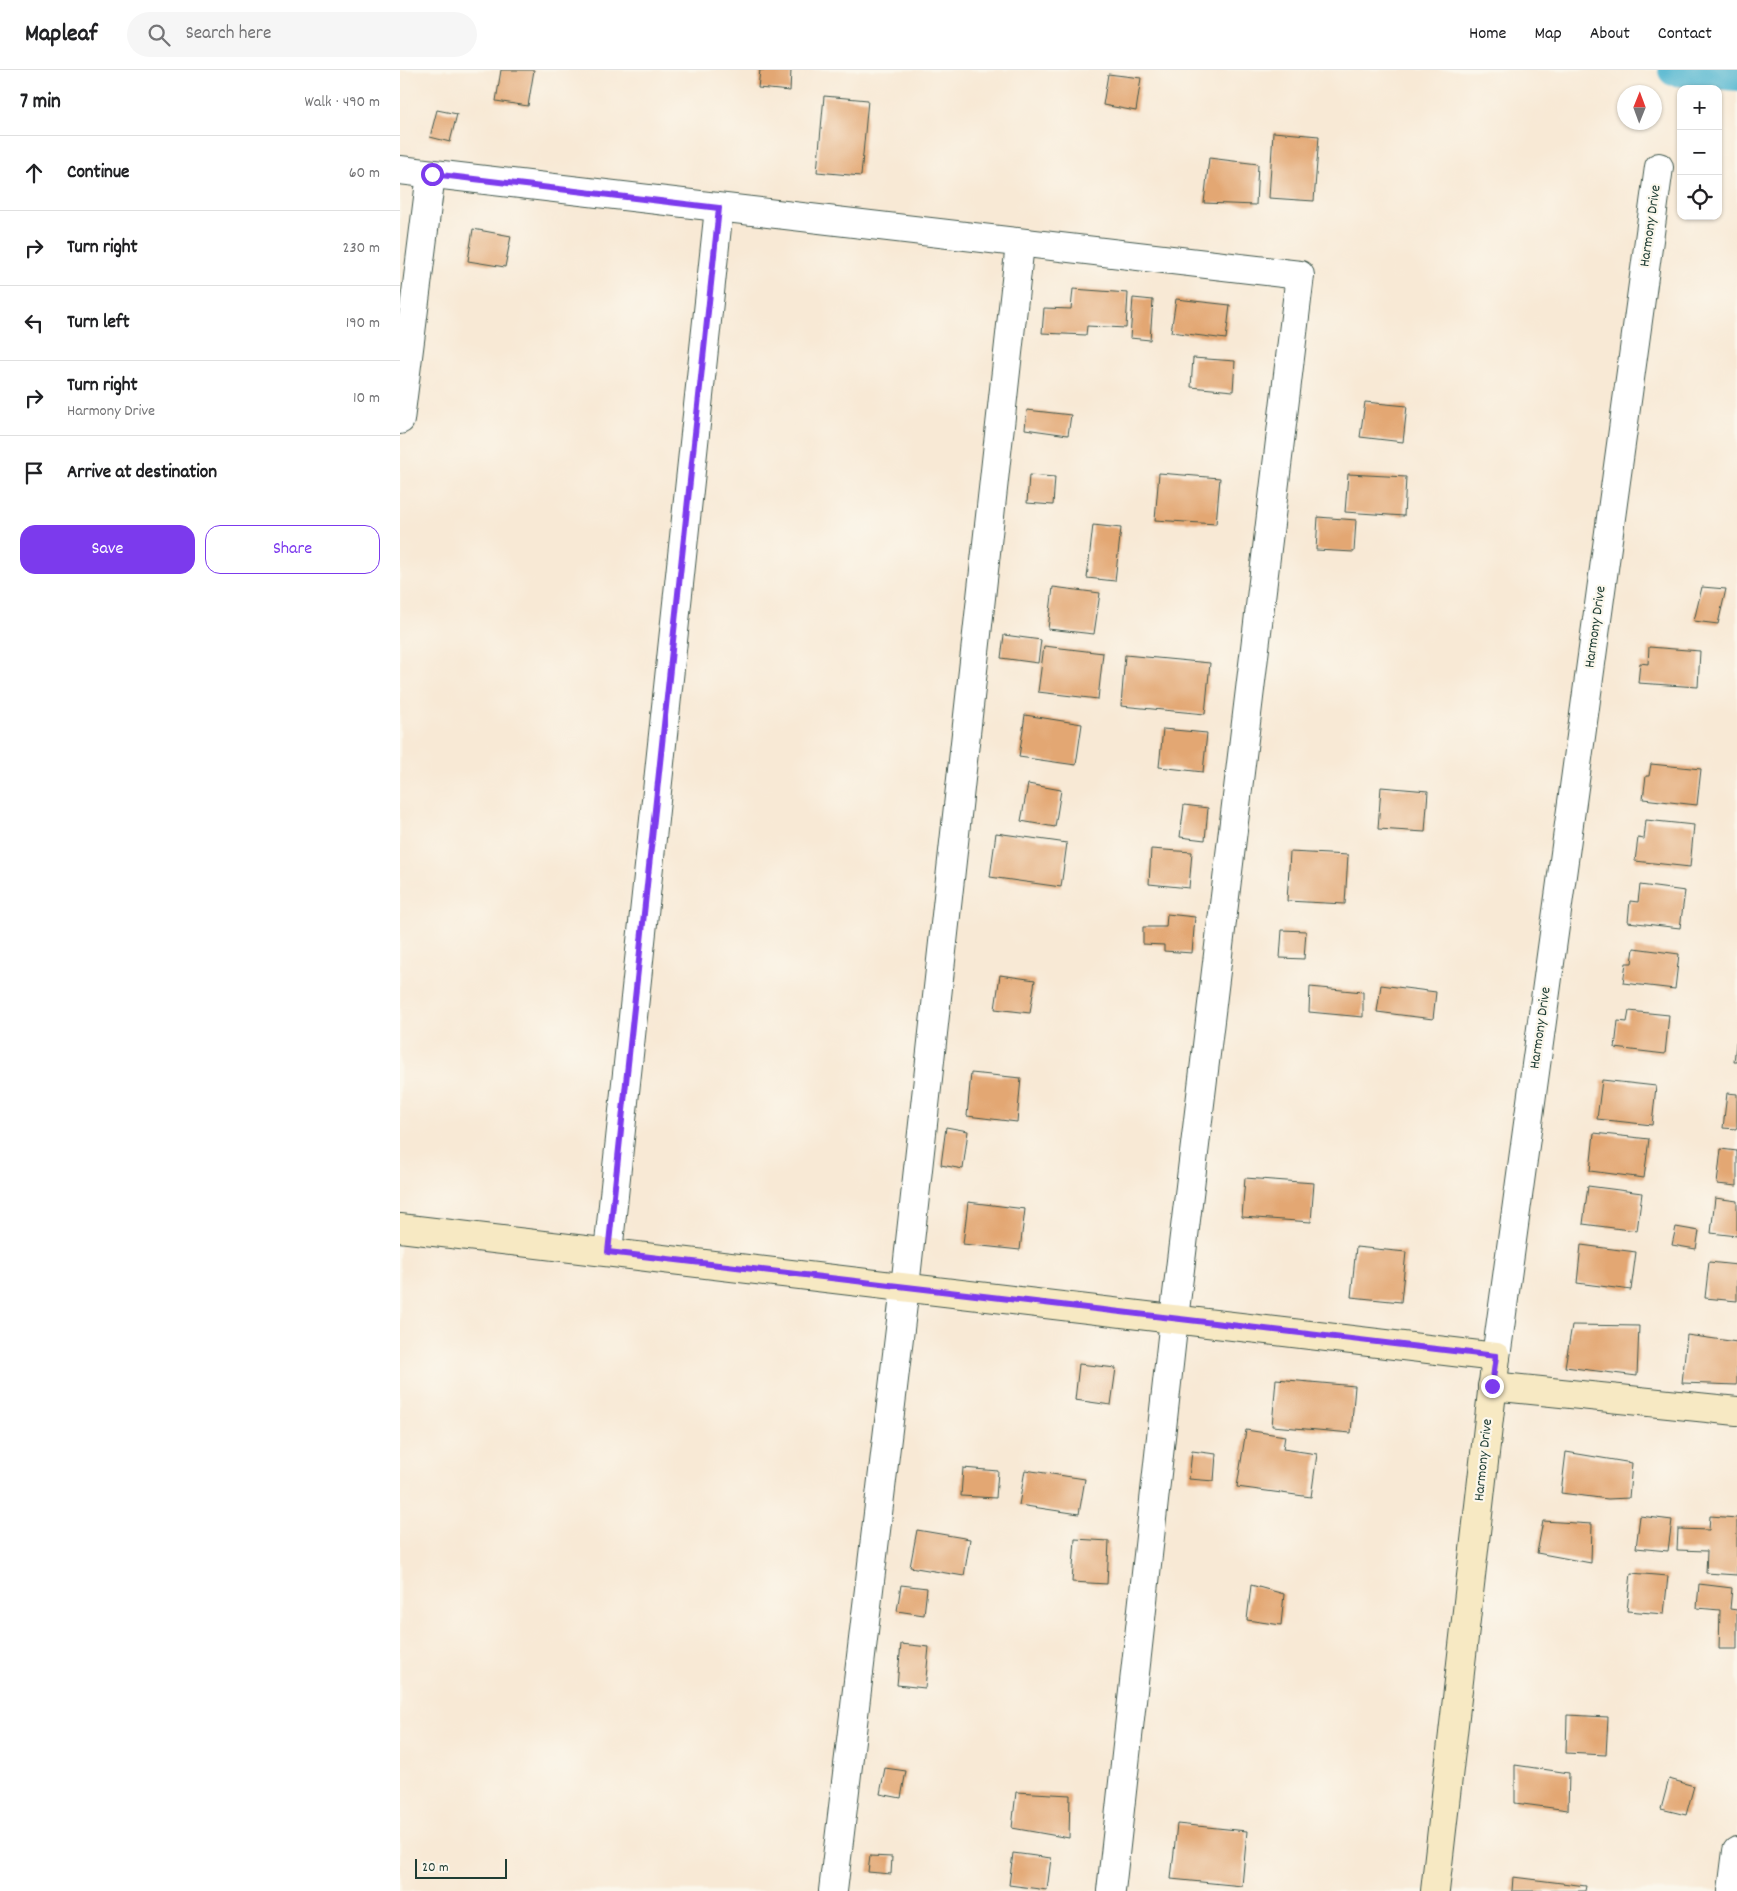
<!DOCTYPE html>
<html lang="en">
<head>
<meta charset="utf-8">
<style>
	:root { --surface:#fff; --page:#f6f6f6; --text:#202124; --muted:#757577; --line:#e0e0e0; --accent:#7c3aed }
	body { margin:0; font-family:Dekko,sans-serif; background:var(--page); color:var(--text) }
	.controls { position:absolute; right:15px; top:15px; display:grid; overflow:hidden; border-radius:10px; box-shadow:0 1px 4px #0004 }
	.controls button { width:45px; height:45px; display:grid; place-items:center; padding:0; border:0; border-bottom:1px solid var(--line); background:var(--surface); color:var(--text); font:25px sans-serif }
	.compass { position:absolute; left:1217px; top:15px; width:45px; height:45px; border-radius:50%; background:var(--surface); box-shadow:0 1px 4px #0004; rotate:1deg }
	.scale { position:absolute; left:15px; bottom:12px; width:92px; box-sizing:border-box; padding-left:5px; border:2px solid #1f3d34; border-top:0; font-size:14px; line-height:18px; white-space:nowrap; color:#1f3d34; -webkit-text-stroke:4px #fbf7ec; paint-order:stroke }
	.stop { position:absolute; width:15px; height:15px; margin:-11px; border:4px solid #7c3aed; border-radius:50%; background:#fff }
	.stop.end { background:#7c3aed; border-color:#fff; box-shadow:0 1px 5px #0008 }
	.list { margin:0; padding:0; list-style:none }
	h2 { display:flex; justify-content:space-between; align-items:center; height:65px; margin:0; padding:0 20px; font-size:21px }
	h2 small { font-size:16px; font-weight:400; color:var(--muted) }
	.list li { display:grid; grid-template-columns:32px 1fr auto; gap:15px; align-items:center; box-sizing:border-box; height:75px; padding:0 20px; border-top:1px solid var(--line) }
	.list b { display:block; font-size:19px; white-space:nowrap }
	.list p { margin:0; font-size:16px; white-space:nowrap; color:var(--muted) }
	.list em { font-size:16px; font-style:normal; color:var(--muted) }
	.actions { display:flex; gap:10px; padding:15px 20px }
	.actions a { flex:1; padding:11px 0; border:1px solid var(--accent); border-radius:15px; text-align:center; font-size:18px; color:var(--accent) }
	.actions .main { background:var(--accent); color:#fff }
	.icon { flex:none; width:28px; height:28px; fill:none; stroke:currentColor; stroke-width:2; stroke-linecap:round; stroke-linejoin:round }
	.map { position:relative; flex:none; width:1337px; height:1821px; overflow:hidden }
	header { display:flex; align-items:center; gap:30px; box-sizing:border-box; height:70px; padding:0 25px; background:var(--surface); border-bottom:1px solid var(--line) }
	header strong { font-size:24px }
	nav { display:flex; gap:28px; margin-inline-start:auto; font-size:18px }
	.search { width:350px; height:45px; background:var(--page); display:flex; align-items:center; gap:12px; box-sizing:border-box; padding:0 18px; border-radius:28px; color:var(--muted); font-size:19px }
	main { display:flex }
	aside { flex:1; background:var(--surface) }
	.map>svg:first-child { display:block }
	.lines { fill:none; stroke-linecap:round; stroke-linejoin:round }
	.canal { stroke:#51b6d0; stroke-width:32 }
	.building { fill:#e3a773 }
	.street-casing { stroke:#40574c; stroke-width:30 }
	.secondary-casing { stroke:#40574c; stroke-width:30 }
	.street { stroke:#fff; stroke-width:28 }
	.secondary { stroke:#f7e9c3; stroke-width:28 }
	.route { stroke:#7c3aed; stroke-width:6 }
	.labels { text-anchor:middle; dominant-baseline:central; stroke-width:4.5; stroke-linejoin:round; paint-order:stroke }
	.street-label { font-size:15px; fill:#1f3d34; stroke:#fbf7ec }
</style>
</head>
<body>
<header>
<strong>Mapleaf</strong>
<div class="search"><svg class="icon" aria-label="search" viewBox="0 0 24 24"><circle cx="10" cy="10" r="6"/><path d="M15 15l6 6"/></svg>Search here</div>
<nav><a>Home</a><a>Map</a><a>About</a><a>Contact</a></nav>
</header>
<main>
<aside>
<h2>7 min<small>Walk · 490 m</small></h2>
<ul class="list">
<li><svg class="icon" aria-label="ahead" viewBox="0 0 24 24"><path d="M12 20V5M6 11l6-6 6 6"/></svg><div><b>Continue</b></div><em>60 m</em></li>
<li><svg class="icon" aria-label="right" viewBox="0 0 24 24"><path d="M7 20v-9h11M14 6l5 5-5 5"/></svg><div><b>Turn right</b></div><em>230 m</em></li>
<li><svg class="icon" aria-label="left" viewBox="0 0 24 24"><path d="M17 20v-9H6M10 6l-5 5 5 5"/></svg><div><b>Turn left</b></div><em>190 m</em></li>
<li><svg class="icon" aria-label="right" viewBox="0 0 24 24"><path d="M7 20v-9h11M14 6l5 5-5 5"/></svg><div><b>Turn right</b><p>Harmony Drive</p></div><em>10 m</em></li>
<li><svg class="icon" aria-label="arrive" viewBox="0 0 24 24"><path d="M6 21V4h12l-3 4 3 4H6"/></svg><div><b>Arrive at destination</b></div></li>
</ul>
<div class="actions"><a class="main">Save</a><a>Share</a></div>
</aside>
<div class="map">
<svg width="1337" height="1821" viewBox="0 0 1337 1821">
	<rect width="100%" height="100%" fill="#fbf7ec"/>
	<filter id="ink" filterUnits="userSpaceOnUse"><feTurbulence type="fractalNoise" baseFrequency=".02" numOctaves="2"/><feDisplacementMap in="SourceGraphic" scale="10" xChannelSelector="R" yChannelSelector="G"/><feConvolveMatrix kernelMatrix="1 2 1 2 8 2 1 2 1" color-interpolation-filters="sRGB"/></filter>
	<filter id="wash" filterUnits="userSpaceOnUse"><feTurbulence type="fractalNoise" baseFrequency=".0096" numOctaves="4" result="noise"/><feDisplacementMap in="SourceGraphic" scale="20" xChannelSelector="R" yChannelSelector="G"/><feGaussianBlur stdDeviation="1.12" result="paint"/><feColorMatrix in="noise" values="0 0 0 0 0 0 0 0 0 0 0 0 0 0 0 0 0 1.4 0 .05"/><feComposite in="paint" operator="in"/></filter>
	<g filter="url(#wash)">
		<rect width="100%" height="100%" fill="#f8e9d5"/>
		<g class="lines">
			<polyline class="canal" points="1274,0 1337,5"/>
		</g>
		<g id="blocks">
			<g class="building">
				<polygon points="101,0 134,0 128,36 96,31"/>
				<polygon points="360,0 391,0 390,21 358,18"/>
				<polygon points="708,4 741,8 736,41 703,35"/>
				<polygon points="424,26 468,30 461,106 417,102"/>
				<polygon points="37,40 57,44 50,72 30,67"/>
				<polygon points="873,62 919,66 914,131 869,128"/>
				<polygon points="809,88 858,94 856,135 804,133"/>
				<polygon points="73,159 111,166 105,197 68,191"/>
				<polygon points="673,219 728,223 726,258 687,256 686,265 642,263 644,238 671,239"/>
				<polygon points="733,228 753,230 750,270 730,268"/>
				<polygon points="776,229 830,235 826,269 771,262"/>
				<polygon points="793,288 835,291 833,321 791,317"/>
				<polygon points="965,332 1007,336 1003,372 960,367"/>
				<polygon points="627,340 671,345 668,365 625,359"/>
				<polygon points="759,403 820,408 816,454 755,450"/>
				<polygon points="948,404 1006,407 1004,446 945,442"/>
				<polygon points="629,405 655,407 653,435 627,433"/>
				<polygon points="918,447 956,450 954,482 916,480"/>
				<polygon points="693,455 721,458 715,511 687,508"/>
				<polygon points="653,517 700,523 694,564 648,559"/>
				<polygon points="1302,517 1326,519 1318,554 1294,551"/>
				<polygon points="604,565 641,570 638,593 601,588"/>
				<polygon points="644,576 703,583 698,629 638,622"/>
				<polygon points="1249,577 1300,581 1298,617 1238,613 1240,593 1248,594"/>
				<polygon points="725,585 810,593 805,644 721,636"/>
				<polygon points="625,645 682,654 676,695 619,687"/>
				<polygon points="763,659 807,663 803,702 759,697"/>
				<polygon points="1251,694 1301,699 1297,735 1243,729 1246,706 1249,706"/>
				<polygon points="628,714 661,720 655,757 621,751"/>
				<polygon points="981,717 1028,721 1025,762 978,759"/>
				<polygon points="784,735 808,738 805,770 780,767"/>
				<polygon points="1246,750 1294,755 1290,797 1235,791 1238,768 1244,769"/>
				<polygon points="596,763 667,773 661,817 590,807"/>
				<polygon points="751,779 792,782 789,818 749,814"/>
				<polygon points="890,782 948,785 945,834 887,831"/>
				<polygon points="1240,815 1285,821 1280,858 1228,852 1230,831 1238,832"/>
				<polygon points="767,844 795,847 792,883 764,881 764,875 743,874 743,857 766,857"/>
				<polygon points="882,860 906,861 904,889 880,888"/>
				<polygon points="1234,878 1279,884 1275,919 1223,913 1226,893 1232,893"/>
				<polygon points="600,905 635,910 630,943 595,939"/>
				<polygon points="981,915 1036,922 1033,949 977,942"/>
				<polygon points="910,917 963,922 963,947 909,942"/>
				<polygon points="1229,941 1269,945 1265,984 1215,978 1218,951 1227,952"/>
				<polygon points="1336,973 1337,973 1337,992 1334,992"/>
				<polygon points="571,1003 621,1008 617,1052 567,1046"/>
				<polygon points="1202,1010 1256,1016 1252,1055 1197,1049"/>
				<polygon points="1327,1023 1337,1024 1337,1059 1323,1058"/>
				<polygon points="546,1057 568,1061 563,1099 541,1095"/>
				<polygon points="1194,1063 1249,1069 1244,1108 1190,1101"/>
				<polygon points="1321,1079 1337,1081 1337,1116 1317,1114"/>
				<polygon points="845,1108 914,1113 911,1152 842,1147"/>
				<polygon points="1188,1116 1242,1123 1237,1161 1183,1154"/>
				<polygon points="1315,1128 1337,1131 1337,1166 1311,1163"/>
				<polygon points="568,1132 625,1139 620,1180 563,1174"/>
				<polygon points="1276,1157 1299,1161 1296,1179 1272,1175"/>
				<polygon points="1181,1175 1236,1182 1231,1220 1177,1213"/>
				<polygon points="956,1177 1006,1182 1001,1232 951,1227"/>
				<polygon points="1309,1192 1337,1195 1337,1231 1305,1228"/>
				<polygon points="1172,1255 1239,1256 1237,1306 1165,1297"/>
				<polygon points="1287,1265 1337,1272 1337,1315 1282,1313"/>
				<polygon points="679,1294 716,1298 711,1335 675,1330"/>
				<polygon points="876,1309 955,1316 951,1363 872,1356"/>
				<polygon points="846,1360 885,1366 883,1379 917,1384 911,1427 837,1417"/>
				<polygon points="792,1381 816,1384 814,1411 789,1409"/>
				<polygon points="1166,1382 1232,1393 1229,1428 1208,1429 1161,1423"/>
				<polygon points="563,1398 598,1401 596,1428 561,1426"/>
				<polygon points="625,1400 685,1409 679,1444 619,1435"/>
				<polygon points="1240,1446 1272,1450 1268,1481 1236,1478"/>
				<polygon points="1310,1446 1337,1448 1337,1505 1306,1503 1307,1481 1277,1480 1278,1459 1309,1460"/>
				<polygon points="1143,1451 1192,1454 1191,1493 1137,1483"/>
				<polygon points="517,1460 570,1469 564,1506 510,1497"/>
				<polygon points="675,1469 709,1471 707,1514 672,1512"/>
				<polygon points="1231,1503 1268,1506 1264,1544 1227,1541"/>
				<polygon points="1299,1514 1332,1518 1330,1539 1337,1540 1337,1579 1319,1579 1320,1540 1297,1538"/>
				<polygon points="501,1515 527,1518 524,1545 497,1541"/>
				<polygon points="851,1515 884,1524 881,1555 847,1550"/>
				<polygon points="501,1574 529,1577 525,1618 497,1615"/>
				<polygon points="1167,1645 1208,1647 1206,1685 1166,1683"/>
				<polygon points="1115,1695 1169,1703 1168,1740 1115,1733"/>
				<polygon points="485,1698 506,1701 501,1728 480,1724"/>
				<polygon points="1269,1709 1294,1716 1286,1745 1261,1739"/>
				<polygon points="616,1722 670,1725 669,1768 612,1758"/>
				<polygon points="777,1754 847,1761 842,1816 771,1809"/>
				<polygon points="613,1783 651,1788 647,1820 609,1815"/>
				<polygon points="470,1786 492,1787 491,1804 468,1802"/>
				<polygon points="1113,1807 1186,1816 1185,1821 1112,1821"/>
			</g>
		</g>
	</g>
	<g filter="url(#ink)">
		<use href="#blocks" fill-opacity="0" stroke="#40574c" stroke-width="1"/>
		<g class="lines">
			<defs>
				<g id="street">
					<polyline points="0,100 900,205 774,1249 711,1821"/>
					<polyline points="0,350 31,104"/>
					<polyline points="208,1182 319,138"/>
					<polyline points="1096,1287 1259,97"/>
					<polyline points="433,1821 505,1217 620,174"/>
					<polyline points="1332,1821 1337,1781"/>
				</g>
				<g id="secondary">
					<polyline points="0,1158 1096,1287 1035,1821"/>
					<polyline points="1092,1316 1337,1341"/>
				</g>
			</defs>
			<use href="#street" class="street-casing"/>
			<use href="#secondary" class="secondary-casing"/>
			<use href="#street" class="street"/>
			<use href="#secondary" class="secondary"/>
		</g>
	</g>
	<g class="lines" filter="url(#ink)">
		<polyline class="route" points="32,104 319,138 208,1182 1096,1286 1092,1316"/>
	</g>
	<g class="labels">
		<g class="street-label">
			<text transform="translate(1251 156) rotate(-82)">Harmony Drive</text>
			<text transform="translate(1196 557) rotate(-82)">Harmony Drive</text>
			<text transform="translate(1141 958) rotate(-82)">Harmony Drive</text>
			<text transform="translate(1084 1390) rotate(-84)">Harmony Drive</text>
		</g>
	</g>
</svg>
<div class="controls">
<button>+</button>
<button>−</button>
<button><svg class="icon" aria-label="locate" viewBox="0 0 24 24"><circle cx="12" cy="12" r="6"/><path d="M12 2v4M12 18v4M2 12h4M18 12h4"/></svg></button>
</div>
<svg class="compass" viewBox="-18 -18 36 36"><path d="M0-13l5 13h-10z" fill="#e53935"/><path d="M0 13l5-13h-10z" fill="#757577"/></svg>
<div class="scale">20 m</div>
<div class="stop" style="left:32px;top:104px"></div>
<div class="stop end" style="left:1092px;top:1316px"></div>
</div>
</main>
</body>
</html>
